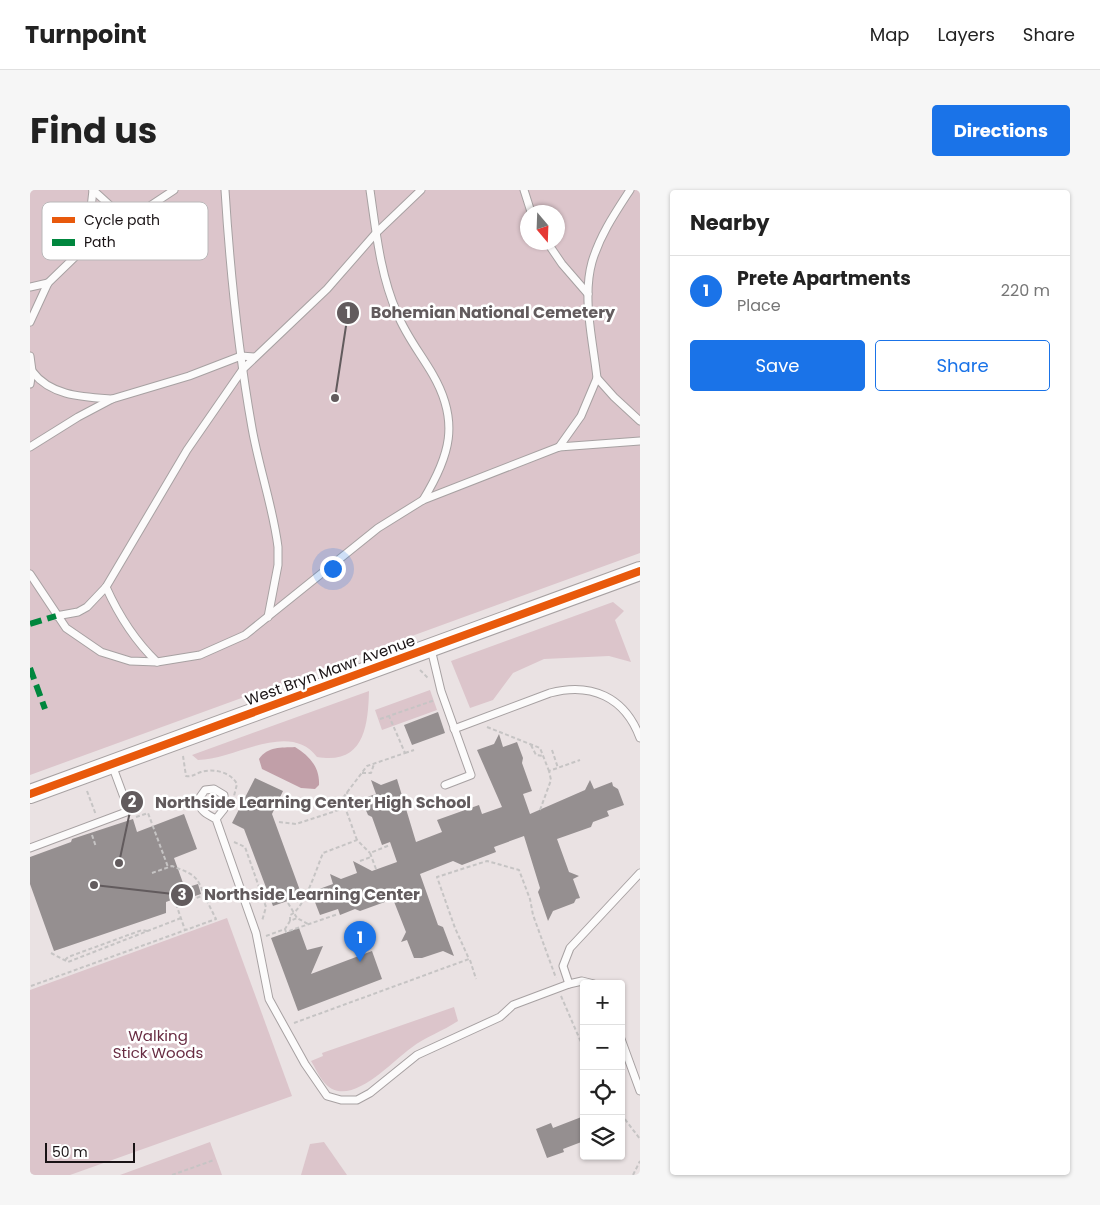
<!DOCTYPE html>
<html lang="en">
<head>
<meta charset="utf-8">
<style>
	:root { --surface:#fff; --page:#f6f6f6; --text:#222; --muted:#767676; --line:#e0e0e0; --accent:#1a73e8 }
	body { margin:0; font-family:Poppins,sans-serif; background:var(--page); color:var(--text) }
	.controls { position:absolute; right:15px; bottom:15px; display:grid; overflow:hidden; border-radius:5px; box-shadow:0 1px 4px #0004 }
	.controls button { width:45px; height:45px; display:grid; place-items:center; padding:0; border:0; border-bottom:1px solid var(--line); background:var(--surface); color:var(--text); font:25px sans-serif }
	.compass { position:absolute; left:490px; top:15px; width:45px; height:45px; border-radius:50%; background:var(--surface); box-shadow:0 1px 4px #0004; rotate:161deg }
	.scale { position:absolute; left:15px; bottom:12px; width:90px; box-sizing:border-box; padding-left:5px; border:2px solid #191315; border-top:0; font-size:14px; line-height:18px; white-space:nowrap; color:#191315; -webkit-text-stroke:4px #fff; paint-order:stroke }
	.you { position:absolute; left:302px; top:378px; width:18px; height:18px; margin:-12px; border:4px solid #fff; border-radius:50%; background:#1a73e8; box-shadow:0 0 0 8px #1a73e833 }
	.badge { display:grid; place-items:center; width:32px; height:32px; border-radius:50%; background:var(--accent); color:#fff; font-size:16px; font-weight:700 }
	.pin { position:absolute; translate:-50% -41px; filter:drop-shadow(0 1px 2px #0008) }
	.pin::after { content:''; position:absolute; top:26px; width:18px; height:15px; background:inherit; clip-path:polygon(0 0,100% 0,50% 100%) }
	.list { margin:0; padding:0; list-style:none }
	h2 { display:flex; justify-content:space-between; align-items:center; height:65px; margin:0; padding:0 20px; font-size:21px }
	h2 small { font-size:16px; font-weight:400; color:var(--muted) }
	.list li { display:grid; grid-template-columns:32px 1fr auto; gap:15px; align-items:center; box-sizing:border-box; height:70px; padding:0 20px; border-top:1px solid var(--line) }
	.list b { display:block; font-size:19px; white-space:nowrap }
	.list p { margin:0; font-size:16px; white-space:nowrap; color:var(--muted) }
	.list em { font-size:16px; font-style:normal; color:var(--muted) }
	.actions { display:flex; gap:10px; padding:15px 20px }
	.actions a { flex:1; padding:11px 0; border:1px solid var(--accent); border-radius:5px; text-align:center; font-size:18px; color:var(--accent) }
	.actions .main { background:var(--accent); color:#fff }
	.icon { flex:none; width:28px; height:28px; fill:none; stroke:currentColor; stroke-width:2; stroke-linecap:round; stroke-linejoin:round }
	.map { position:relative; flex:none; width:610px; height:985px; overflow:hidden; border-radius:5px }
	header { display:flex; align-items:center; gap:30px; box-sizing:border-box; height:70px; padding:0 25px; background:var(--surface); border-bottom:1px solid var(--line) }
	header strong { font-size:24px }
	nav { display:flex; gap:28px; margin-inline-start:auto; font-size:18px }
	.intro { display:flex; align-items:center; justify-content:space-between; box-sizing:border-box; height:120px; padding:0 30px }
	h1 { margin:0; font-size:35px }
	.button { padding:12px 22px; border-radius:5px; background:var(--accent); color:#fff; font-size:18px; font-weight:700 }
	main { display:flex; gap:30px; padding:0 30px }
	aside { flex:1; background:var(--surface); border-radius:5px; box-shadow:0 1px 4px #0004 }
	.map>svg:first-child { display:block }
	.green { fill:#dcc5cb; fill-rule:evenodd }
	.water { fill:#c19fa8 }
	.building { fill:#958f90 }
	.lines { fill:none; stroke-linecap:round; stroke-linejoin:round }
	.service-casing { stroke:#a7a1a2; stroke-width:9 }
	.tertiary-casing { stroke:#a7a1a2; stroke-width:20 }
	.path { stroke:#c6c4c4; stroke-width:2; stroke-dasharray:4 2.5; stroke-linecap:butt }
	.service { stroke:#fcfbfb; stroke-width:7 }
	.tertiary { stroke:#fcfbfb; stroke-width:18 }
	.quiet { stroke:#00873e; stroke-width:6; stroke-dasharray:12 6; stroke-linecap:butt }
	.cycleway-casing { stroke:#fff; stroke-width:11 }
	.cycleway { stroke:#e8590c; stroke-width:8 }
	.labels { text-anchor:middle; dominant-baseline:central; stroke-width:5; stroke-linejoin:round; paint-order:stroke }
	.street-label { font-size:15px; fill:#191315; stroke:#fff }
	.park-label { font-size:15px; fill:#682c42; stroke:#fff }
	.key { fill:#fff; stroke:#bab8b9; stroke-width:1 }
	.key-label { font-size:14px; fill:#191315 }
	.leader { fill:none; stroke:#625b5d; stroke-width:2 }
	.callout-dot { fill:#625b5d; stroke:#fff; stroke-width:2 }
	.mark-label { font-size:15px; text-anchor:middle; font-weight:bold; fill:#fff }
	.callout-label { font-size:16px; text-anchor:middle; font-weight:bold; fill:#625b5d; stroke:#fff; stroke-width:5; stroke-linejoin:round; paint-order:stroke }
</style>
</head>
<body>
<header>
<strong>Turnpoint</strong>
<nav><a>Map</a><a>Layers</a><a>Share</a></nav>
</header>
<div class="intro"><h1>Find us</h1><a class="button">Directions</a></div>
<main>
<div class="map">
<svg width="610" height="985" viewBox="0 0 610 985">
	<rect width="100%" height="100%" fill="#eae2e3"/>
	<g class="green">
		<path d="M 0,0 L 610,0 L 610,363 L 0,585 ZM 498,22 L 528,22 L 528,52 L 498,52 Z"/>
		<polygon points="583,412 594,421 585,430 601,472 579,466 514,469 483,483 463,510 440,518 421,471"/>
		<polygon points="400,500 407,520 352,540 345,520"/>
		<path d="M 339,501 C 338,537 334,575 287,567 C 259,530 204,570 168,570 L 162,565 Z"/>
		<polygon points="197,728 262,906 40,985 0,985 0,800"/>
		<path d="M 424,817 L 428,831 C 413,841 395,847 381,858 C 361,872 317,923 293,891 C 288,885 285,877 281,871 L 293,866 L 292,863 Z"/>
		<polygon points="180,952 192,985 90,985"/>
		<polygon points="294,952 317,985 271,985 280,954"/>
	</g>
	<path class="water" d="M 265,557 C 280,566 290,578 289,595 L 285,599 L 271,598 L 232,579 L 229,569 C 238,556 251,558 265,557 Z"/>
	<g class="building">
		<polygon points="408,522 415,543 382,555 374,535"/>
		<polygon points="469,544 473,557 487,552 493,568 492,573 502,601 493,604 500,624 555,600 560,590 564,599 582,592 583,596 588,599 594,615 577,621 579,626 563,632 561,637 527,649 539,682 549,686 543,689 550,708 546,709 544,713 523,721 518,731 508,702 510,698 494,646 464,657 466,662 432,675 423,671 390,684 408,735 413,737 424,766 413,761 392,768 384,768 377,750 371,752 376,742 363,709 330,721 325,719 310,725 308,719 290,725 281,702 303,694 300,684 311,689 327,683 323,671 342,681 367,672 360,652 352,655 342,627 338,625 331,609 346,604 341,590 351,595 367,589 386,652 412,642 407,630 449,615 452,624 472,617 447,560 464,554"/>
		<polygon points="225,588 253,601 242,624 272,706 243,716 214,639 202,633"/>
		<polygon points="154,624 167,659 144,668 157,704 136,712 136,723 24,761 0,694 0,667 41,652 42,649 103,629 107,642"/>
		<polygon points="168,694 171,704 159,708 155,698"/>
		<polygon points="269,738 277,760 293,756 281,784 342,761 352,789 268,821 241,748"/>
		<polygon points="554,926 554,951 533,959 534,962 517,968 506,939 521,933 523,938"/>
	</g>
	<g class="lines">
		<defs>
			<g id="service">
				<polyline points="63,0 85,20 105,25"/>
				<path d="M 195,0 C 200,80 208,159 222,238 C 229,278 243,317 248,357 L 248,375 L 238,427"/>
				<path d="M 340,0 C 346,41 350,84 367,123 C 376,146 391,164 403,185 C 430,232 420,266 393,310"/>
				<polyline points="494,0 501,22"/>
				<polyline points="517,52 532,74 558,104"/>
				<polyline points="49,63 60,27 63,0"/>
				<polyline points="0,97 18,93"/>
				<polyline points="0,132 18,93 49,63 144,0"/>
				<polyline points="0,166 2,181 0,194"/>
				<path d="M 2,181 C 20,206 53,207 82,209"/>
				<path d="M 567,188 C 563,151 552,108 562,72 C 570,45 585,23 600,0"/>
				<polyline points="0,257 48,227 82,209 159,186 211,166 224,167"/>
				<polyline points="529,257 551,226 567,188 584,207 610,231"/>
				<polyline points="0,384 36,438 71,462 100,471 127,472 170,465 215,445 348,338 393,310 529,257 610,251"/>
				<path d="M 76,397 C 89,426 104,450 127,472"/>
				<polyline points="26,426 48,422 57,417 76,397 157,260 213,179 297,99 346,43 391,0"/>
				<polyline points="401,459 411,501 441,585 415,595"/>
				<path d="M 424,539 L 520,503 C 561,492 595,507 610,548"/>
				<path d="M 186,629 L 194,619 L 194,605 L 184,599 L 175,600 L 168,610 C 170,621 176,624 186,629 L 226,743 L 239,809 L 275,874 L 297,906 L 311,910 L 327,910 L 340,903 L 387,865 L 470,827 L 483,815 L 539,794 L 552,791 L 564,794"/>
				<polyline points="0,658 99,621 82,575"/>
				<polyline points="539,794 533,776 540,758 610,683"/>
				<polyline points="591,849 610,901"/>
			</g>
			<polyline id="tertiary" points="0,604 610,381"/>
		</defs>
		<use href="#service" class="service-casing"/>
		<use href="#tertiary" class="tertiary-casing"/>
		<g class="path">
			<polyline points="390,480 399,489"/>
			<polyline points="350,529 405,510"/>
			<polyline points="457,537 510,558 519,581"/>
			<polyline points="501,555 506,565 513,566"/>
			<polyline points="522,560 528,578"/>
			<polyline points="375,563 384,560"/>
			<path d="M 153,566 L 156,586 C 163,587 165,584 171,582 C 183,578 201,582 207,594 L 204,606"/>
			<polyline points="332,583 341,583 344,574"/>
			<polyline points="57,601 66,625"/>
			<polyline points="510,620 521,590 519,581 550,570"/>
			<polyline points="106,627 118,623 138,677"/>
			<polyline points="249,632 266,634 315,618 319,614 317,602"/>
			<polyline points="62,645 66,657"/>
			<polyline points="327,650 312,609 337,576 375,563 359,526"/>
			<polyline points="204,652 215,657 236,717 232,731"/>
			<polyline points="330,671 341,667"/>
			<polyline points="346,679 340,663 360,655"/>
			<path d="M 122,683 L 142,676 C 162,684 167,684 174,705"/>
			<polyline points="258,713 267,728"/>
			<path d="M 260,731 L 260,725 C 274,720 287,677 293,663 L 327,650 L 340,663"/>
			<polyline points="255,739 256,742 308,724"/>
			<polyline points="236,746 255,739 260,731 267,728 278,734"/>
			<polyline points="21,763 38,772 151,728"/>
			<polyline points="35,770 38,767 112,740 117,741"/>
			<polyline points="440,770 446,789"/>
			<polyline points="1,796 186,729 174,705 159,711 157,707 145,711 155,740"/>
			<polyline points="531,806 554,859"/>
			<polyline points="264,833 439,769 425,738 407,687 457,671 489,680 500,709 503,725 526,788"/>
			<polyline points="591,924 610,949"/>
			<polyline points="142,985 184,970"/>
			<polyline points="603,985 610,971"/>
		</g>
		<use href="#service" class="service"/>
		<use href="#tertiary" class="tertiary"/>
		<g class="quiet">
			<polyline points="0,434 26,426"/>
			<polyline points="0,478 15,519"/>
		</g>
		<defs>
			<polyline id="cycleway" points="0,604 610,381"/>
		</defs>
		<use href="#cycleway" class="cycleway-casing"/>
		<use href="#cycleway" class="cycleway"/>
	</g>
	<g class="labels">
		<g class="street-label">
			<text transform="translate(300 480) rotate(-20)">West Bryn Mawr Avenue</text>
		</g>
		<g class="park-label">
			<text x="128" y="845">Walking<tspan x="128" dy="17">Stick Woods</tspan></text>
		</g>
	</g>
	<rect x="12" y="12" width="166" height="58" rx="8" class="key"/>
	<rect x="22" y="27" width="23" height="6" fill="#e8590c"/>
	<rect x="22" y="49" width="23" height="7" fill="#00873e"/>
	<g class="key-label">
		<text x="54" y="35">Cycle path</text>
		<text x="54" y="57">Path</text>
	</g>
	<path class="leader" d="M305 208L318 123M89 673L102 612M64 695L152 705"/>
	<g class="callout-dot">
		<circle cx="305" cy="208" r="5"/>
		<circle cx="89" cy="673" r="5"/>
		<circle cx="64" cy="695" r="5"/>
		<circle cx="318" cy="123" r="12"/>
		<circle cx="102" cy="612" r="12"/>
		<circle cx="152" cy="705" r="12"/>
	</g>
	<g class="mark-label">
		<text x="318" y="128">1</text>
		<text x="102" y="617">2</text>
		<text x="152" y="710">3</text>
	</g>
	<g class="callout-label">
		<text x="463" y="128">Bohemian National Cemetery</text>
		<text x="283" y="618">Northside Learning Center High School</text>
		<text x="282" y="710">Northside Learning Center</text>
	</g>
</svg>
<div class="controls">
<button>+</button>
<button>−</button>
<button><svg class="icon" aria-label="locate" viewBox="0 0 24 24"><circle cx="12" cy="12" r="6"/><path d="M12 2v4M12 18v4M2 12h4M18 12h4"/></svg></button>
<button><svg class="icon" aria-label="layers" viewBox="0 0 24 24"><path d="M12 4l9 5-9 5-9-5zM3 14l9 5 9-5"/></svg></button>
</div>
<svg class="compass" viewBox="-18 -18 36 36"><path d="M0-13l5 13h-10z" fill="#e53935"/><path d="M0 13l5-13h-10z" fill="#767676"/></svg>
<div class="scale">50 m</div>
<div class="you"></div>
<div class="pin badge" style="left:330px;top:772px">1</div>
</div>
<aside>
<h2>Nearby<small></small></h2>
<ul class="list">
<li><span class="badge">1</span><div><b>Prete Apartments</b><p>Place</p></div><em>220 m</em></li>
</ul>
<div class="actions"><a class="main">Save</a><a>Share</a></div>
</aside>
</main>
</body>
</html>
